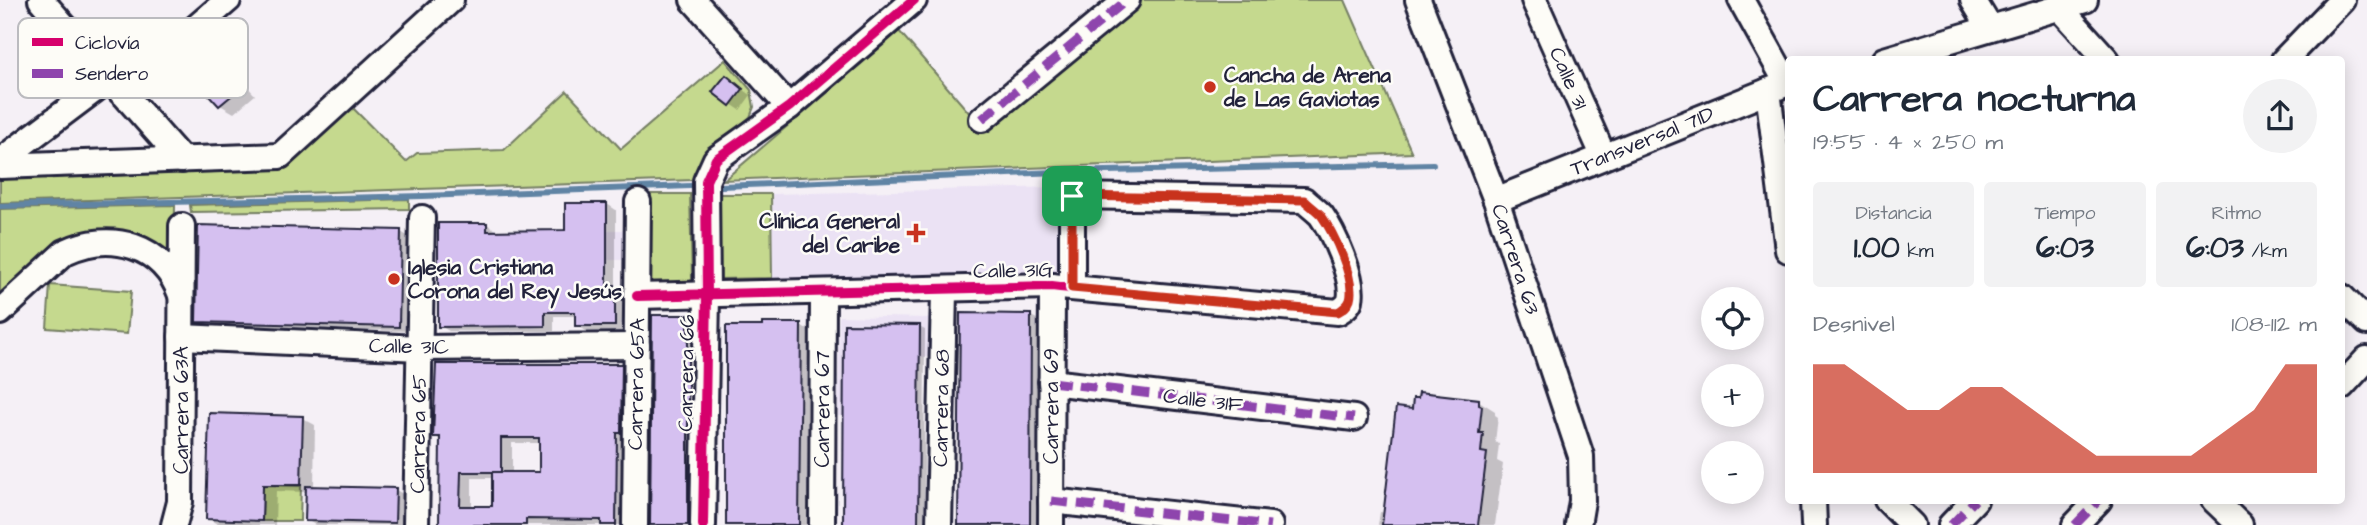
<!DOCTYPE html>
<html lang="es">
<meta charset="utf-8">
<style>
:root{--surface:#fff;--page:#f2f2f3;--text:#1f2937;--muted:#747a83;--accent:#c8321e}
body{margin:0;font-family:"Architects Daughter",sans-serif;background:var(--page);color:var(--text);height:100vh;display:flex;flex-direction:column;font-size:26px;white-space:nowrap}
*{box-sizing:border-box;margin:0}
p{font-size:23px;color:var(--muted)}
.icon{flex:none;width:38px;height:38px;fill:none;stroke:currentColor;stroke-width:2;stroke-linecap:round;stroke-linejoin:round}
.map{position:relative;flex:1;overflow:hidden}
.panel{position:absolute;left:1785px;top:56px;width:560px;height:448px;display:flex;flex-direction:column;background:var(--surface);border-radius:7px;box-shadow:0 4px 18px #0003}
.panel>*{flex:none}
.controls{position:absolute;left:1701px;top:287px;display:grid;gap:14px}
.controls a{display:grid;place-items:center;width:63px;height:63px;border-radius:50%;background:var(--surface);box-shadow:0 4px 18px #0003;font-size:35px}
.pin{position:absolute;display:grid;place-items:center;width:60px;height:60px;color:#fff;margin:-30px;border-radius:14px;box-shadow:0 4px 10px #0006}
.round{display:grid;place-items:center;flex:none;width:74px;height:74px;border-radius:37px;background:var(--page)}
.headline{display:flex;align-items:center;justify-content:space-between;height:119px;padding:0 28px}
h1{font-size:38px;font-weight:700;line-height:52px}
.figures{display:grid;grid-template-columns:repeat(3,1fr);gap:10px;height:119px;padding:7px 28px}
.figures div{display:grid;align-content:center;border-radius:7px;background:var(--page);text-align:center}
.figures b{font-size:30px;font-weight:700}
.figures small{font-size:19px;font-weight:400}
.figures p{font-size:19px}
.chart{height:196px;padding:14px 28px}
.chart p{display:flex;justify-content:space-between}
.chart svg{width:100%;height:126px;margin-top:7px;fill:var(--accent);opacity:.7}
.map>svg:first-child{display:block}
</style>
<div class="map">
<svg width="2367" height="525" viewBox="0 0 2367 525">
<rect width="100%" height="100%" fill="#f5f0f6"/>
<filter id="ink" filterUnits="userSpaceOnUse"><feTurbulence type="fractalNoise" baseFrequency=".0143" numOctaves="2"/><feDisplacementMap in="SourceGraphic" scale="14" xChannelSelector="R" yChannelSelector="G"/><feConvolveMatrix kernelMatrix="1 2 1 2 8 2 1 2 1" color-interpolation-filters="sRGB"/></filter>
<g filter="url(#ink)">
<g fill="#ebe2f4">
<path d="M 1061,187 L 1060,276 L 772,278 L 771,194 Z"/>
<rect x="509" y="230" width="123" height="30"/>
<path d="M 839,316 L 928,318 L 928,357 L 881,357 L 880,416 L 838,416 Z"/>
</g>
<g fill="#c5d98e" stroke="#747e64" stroke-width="2">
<path d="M 1138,0 L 1345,0 L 1412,153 L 724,180 L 899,31 L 983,129 Z"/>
<path d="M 725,60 L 751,90 L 754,107 L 750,117 L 706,155 L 694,180 L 0,203 L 0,179 L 279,166 L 346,101 L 406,162 L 417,153 L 504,150 L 567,91 L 621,149 Z"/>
<path d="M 651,194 L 690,194 L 692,279 L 688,285 L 650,286 Z"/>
<path d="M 715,194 L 771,194 L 772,278 L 716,279 Z"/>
<path d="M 409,199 L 409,209 L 191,212 L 190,205 Z"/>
<path d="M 175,205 L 174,267 C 155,256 134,240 113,232 C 76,218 26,274 0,295 L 0,209 Z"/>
<path d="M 50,285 L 131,291 L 127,334 L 47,328 Z"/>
<path d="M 263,485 L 301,486 L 300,521 L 262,521 Z"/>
</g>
<g fill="#0003" fill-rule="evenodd">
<path d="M 202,44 L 216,52 L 255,95 L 234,113 L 220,105 L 182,62 Z"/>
<path d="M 726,77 L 751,95 L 740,110 L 731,104 Z"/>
<path d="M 607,204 L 616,210 L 616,287 L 624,292 L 624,331 L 586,331 L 577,325 L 577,316 L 554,316 L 554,331 L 449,331 L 440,326 L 487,224 L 496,230 L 496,232 L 566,232 Z"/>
<path d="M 401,232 L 409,237 L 407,331 L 207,326 L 198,321 Z"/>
<path d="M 1031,316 L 1039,320 L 1037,525 L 960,525 Z"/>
<path d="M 688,317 L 695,321 L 695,525 L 650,525 Z"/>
<path d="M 801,325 L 808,330 L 807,525 L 727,525 Z"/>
<path d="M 919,327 L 925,330 L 924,525 L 845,525 Z"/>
<path d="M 621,365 L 633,372 L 627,525 L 440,525 L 442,441 L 434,436 ZM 512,443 L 541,443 L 541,474 L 512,474 ZM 472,478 L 494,478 L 494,508 L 472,507 Z"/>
<path d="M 1479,401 L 1495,411 L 1495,415 L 1498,417 L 1495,442 L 1499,444 L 1497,461 L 1503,464 L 1495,525 L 1378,525 L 1380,512 L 1386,513 L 1413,411 Z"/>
<path d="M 302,418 L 315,425 L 314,487 L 396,490 L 423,506 L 423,525 L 315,525 L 307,520 L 307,492 L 276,491 L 275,525 L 219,525 L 207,518 Z"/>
</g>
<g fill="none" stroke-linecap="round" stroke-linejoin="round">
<g stroke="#6184a4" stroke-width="6">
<path d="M 721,186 L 1059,172 L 1433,164"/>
<path d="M 0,206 L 423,196 L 690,186"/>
</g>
</g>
<g fill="#d5c0f0" stroke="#22223b" stroke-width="2" fill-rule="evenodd">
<path d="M 202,42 L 242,87 L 219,106 L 179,62 Z"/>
<path d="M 726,75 L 743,89 L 730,106 L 712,92 Z"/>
<path d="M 565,203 L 607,203 L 607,285 L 615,285 L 615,326 L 575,326 L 575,312 L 545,312 L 545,326 L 438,327 L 438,223 L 487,223 L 487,231 L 565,230 Z"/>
<path d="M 198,225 L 401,230 L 399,327 L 196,322 Z"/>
<path d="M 960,313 L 1031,314 L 1030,525 L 958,525 Z"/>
<path d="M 652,315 L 688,315 L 688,525 L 650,525 Z"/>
<path d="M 762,323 L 801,323 L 799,525 L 726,525 L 726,326 L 762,326 Z"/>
<path d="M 844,324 L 920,325 L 918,525 L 843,525 Z"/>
<path d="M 436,364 L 622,364 L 621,433 L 617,433 L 616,525 L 601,525 L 601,520 L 526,519 L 526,525 L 439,525 L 440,437 L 433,437 ZM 501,438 L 539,438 L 539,472 L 492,472 L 492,506 L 460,506 L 461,472 L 501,472 Z"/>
<path d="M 1419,392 L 1479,399 L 1479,405 L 1482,406 L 1479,433 L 1483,433 L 1481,452 L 1487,453 L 1478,525 L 1382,525 L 1396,407 L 1412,409 L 1413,398 L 1418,398 Z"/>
<path d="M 209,413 L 303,416 L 301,485 L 263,485 L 262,521 L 206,519 Z"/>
<path d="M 306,486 L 396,488 L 395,523 L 305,521 Z"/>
</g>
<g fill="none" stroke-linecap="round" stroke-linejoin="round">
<g stroke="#22223b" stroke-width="30">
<g id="minor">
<path d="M 41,0 L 182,160"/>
<path d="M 693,0 L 789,107"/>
<path d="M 1418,0 L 1496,200 L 1581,456 L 1582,501 L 1578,525"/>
<path d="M 1534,0 L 1603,155"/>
<path d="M 1741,0 L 1787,83"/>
<path d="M 1973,0 L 1990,28"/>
<path d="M 2060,8 L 2107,60"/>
<path d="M 1884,60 L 2085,0"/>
<path d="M 2284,60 L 2342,0"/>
<path d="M 1768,91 L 1788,250"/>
<path d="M 121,92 L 228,0"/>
<path d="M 982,119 L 1127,0"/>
<path d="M 0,161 L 109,79"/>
<path d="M 0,166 L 280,156 L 451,0"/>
<path d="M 1496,200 L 1788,83"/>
<path d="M 637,296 L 1052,286 L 1060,287 L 1338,312 C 1343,309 1348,306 1350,300 C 1355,279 1333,232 1321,215 C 1316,210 1309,205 1304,200 L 1072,196 L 1072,288"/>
<path d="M 2342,297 L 2367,322"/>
<path d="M 0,312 L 65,252 C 111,230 163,245 181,295"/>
<path d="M 181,337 L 420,348 L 637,346"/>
<path d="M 1051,382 L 1354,418"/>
<path d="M 2342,386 L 2367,359"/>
<path d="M 1813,500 L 1814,525"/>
<path d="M 1887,500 L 1912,525"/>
<path d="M 2214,500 L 2240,525"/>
<path d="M 1051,501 L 1270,525"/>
<path d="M 174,525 L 180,502 L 182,226"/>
<path d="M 416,525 L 422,218"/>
<path d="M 635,525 L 638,202"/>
<path d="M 703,525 L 707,295 L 706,181 L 716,159 L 789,107 L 914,0"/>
<path d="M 822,525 L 823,293"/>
<path d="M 939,525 L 944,291"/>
<path d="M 1051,525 L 1052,286"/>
<path d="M 1951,525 L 1975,500"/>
<path d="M 2075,525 L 2099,500"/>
</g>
</g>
<use href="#minor" stroke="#fdfcf7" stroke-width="24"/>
<g stroke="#8e44ad" stroke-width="9" stroke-dasharray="18 9" stroke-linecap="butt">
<path d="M 982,119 L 1127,0"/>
<path d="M 1051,382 L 1354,418"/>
<path d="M 1051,501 L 1270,525"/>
<path d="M 1951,525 L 1975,500"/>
<path d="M 2075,525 L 2099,500"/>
</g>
<g stroke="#fdfcf7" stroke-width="15">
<g id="cycleway">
<path d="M 637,296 L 1052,286 L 1060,287 L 1338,312 C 1343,309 1348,306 1350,300 C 1355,279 1333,232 1321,215 C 1316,210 1309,205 1304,200 L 1072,196 L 1072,288"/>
<path d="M 703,525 L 707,295 L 706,181 L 716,159 L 789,107 L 914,0"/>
</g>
</g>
<use href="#cycleway" stroke="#d6006c" stroke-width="10"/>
</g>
</g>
<g fill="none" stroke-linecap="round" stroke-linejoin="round" filter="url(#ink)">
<g stroke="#fff" stroke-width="14">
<path id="route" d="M 1072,196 L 1304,200 C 1309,205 1316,210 1321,215 C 1333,232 1356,279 1350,300 C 1348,306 1343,309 1338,312 L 1072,288 Z"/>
</g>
<use href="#route" stroke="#c8321e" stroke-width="9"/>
</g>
<g fill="#c8321e" stroke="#fdfcf7" stroke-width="2.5">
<circle cx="1210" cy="87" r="7"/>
<path d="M912.5 222.5h7v7h7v7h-7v7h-7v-7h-7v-7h7z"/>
<circle cx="394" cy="279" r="7"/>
</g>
<g text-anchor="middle" stroke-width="5" stroke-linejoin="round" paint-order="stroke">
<g font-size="21" font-weight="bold" fill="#22223b" stroke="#fdfcf7" text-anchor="start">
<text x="1224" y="82">Cancha de Arena<tspan x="1224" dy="24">de Las Gaviotas</tspan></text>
<text x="900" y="228" text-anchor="end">Clínica General<tspan x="900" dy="24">del Caribe</tspan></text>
<text x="408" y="274">Iglesia Cristiana<tspan x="408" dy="24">Corona del Rey Jesús</tspan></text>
</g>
<g font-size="21" fill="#22223b" stroke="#fdfcf7">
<text transform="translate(1569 78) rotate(66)" y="7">Calle 31</text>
<text transform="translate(1642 141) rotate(-22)" y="7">Transversal 71D</text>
<text transform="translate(1516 259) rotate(72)" y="7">Carrera 63</text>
<text transform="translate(1013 270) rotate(-1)" y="7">Calle 31G</text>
<text transform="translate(409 346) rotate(1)" y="7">Calle 31C</text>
<text transform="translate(686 373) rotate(-89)" y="7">Carrera 66</text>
<text transform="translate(636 384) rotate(-89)" y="7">Carrera 65A</text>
<text transform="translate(1203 400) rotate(7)" y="7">Calle 31F</text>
<text transform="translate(1051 406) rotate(-90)" y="7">Carrera 69</text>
<text transform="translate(941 408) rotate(-89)" y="7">Carrera 68</text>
<text transform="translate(822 409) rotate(-90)" y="7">Carrera 67</text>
<text transform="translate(181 410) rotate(-90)" y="7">Carrera 63A</text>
<text transform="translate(418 434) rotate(-89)" y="7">Carrera 65</text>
</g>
</g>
<rect x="18" y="18" width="230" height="80" rx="10" fill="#fdfcf7" stroke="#bbbbbf" stroke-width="2"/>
<rect x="32" y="38" width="31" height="8" fill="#d6006c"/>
<rect x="32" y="69" width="31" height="9" fill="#8e44ad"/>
<g font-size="19" fill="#22223b">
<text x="75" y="49">Ciclovía</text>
<text x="75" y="80">Sendero</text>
</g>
</svg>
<div class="controls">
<a><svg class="icon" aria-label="locate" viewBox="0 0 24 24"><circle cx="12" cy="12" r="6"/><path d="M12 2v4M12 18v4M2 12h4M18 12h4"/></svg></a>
<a>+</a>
<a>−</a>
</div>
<div class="pin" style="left:1072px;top:196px;background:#1e9e55"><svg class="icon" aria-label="arrive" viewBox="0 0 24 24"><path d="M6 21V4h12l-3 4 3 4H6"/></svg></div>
<section class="panel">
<div class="headline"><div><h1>Carrera nocturna</h1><p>19:55 · 4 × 250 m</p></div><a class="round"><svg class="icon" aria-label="share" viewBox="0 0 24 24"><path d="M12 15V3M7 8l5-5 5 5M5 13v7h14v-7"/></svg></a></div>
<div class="figures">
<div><p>Distancia</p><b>1.00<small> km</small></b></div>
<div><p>Tiempo</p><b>6:03</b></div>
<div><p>Ritmo</p><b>6:03<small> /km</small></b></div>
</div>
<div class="chart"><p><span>Desnivel</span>108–112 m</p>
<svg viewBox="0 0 160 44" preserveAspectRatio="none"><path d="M0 44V6L10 6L20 14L30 22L40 22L50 14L60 14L70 22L80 30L90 38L100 38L110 38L120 38L130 30L140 22L150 6L160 6V44z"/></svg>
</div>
</section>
</div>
